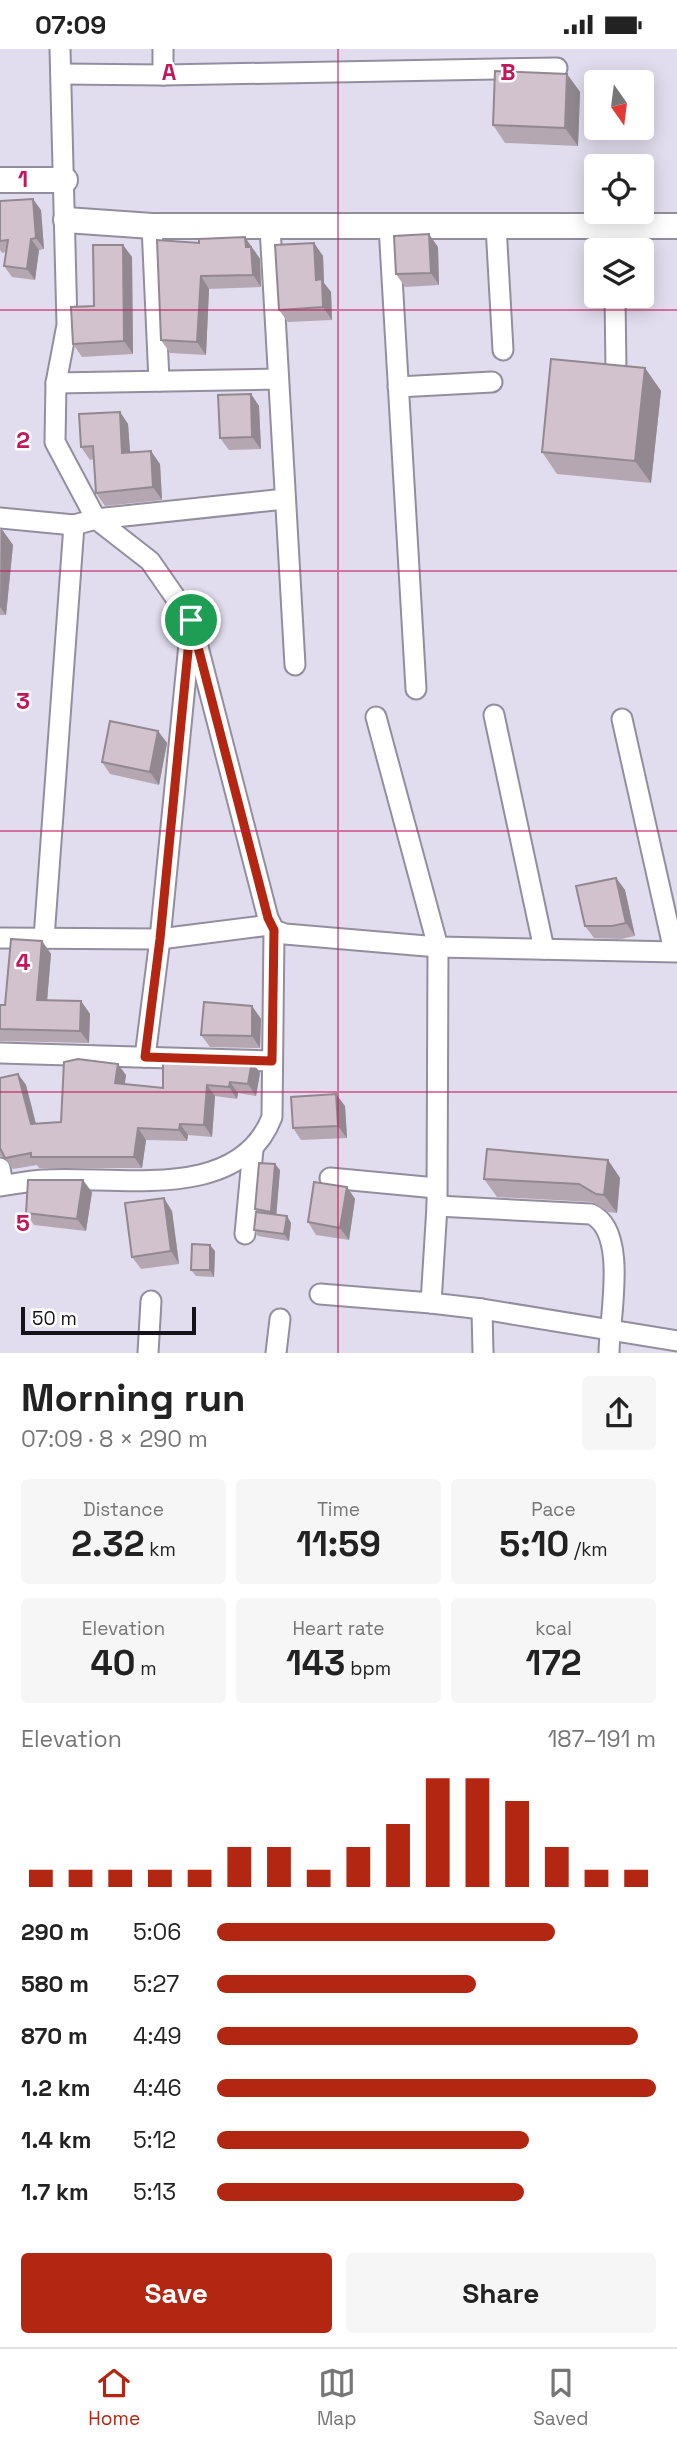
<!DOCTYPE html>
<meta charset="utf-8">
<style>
:root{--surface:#fff;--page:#f6f6f6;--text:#222;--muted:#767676;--line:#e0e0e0;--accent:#b32612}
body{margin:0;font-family:"Space Grotesk",sans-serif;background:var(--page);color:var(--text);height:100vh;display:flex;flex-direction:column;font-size:26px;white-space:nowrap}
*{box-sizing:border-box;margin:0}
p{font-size:23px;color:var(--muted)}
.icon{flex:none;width:38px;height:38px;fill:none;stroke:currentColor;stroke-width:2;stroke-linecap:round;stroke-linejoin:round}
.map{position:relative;height:1304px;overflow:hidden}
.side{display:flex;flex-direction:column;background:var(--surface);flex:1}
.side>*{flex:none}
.needle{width:46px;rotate:166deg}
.buttons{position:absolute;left:584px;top:21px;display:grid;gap:14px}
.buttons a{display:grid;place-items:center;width:70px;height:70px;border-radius:7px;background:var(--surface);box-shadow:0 4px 18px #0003;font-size:35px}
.scale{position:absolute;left:21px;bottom:18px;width:175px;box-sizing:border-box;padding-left:7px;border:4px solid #151319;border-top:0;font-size:19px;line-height:24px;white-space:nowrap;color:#151319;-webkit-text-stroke:5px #fff;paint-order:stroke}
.pin{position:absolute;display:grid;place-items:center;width:60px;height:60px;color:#fff;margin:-30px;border:4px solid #fff;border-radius:50%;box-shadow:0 2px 7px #0007}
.round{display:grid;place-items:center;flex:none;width:74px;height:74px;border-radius:7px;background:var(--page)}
.headline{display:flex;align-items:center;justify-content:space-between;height:119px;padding:0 21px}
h1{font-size:38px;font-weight:700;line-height:52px}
.figures{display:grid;grid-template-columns:repeat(3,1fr);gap:10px;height:119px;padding:7px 21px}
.figures div{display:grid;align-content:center;border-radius:7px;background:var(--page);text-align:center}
.figures b{font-size:35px;font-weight:700}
.figures small{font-size:19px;font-weight:400}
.figures p{font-size:19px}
.chart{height:196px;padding:14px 21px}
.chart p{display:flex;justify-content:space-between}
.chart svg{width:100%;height:126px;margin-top:7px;stroke:var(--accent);stroke-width:6}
.action{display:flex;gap:14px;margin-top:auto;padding:14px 21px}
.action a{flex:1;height:80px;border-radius:7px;background:var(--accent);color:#fff;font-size:28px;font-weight:700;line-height:80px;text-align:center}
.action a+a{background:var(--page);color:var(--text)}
ul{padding:0 21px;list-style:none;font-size:23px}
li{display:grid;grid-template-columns:112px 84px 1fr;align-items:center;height:52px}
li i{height:18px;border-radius:9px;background:var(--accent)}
.status{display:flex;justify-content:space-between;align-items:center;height:49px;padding:0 35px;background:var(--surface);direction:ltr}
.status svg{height:19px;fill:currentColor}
.tab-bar{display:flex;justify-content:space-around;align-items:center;height:98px;border-top:2px solid var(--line);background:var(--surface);font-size:19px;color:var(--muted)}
.tab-bar a{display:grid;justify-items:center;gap:4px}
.tab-bar .selected{color:var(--accent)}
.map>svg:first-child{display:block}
</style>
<div class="status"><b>07:09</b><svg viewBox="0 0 49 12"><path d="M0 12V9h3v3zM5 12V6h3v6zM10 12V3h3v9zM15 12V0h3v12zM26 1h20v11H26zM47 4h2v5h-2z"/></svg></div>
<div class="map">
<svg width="677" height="1304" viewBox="0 0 677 1304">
<rect width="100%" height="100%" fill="#e2ddee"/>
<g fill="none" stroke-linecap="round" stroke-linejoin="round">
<g stroke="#938e9e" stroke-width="23">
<g id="minor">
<path d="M 62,25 L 163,26 L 557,19"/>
<path d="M 163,26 L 163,0"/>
<path d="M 152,177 L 159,332"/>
<path d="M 389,177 L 416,640"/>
<path d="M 496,177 L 503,301"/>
<path d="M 613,177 L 614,201"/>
<path d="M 270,178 L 295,616"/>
<path d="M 615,247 L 616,322"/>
<path d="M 56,334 L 278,330"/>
<path d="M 398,338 L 492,333"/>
<path d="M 0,469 L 74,476 L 96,470 L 285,450"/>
<path d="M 494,666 L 544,900"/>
<path d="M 376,668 L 438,898 L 437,1157 L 431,1254 L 482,1260 L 677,1292"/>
<path d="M 622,670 L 674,902"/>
<path d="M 274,881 L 285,885 L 438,898 L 677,903"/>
<path d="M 0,889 L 160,890 L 270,876"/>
<path d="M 44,889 L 74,476"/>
<path d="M 0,1004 L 272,1012"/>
<path d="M 145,1008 L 160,890 L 190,585"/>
<path d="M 0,1119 L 3,1136"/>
<path d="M 330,1129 L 436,1139"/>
<path d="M 0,1137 C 14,1135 29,1132 43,1131 C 116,1126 239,1155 272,1068 L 274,881 L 268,869 L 191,571 L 150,512 L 96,470 L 55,393 L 56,334 L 67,276 L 60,0"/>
<path d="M 437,1157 L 591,1165 C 629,1182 609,1270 609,1304"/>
<path d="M 245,1185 L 253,1100"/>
<path d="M 320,1245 L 431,1254"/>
<path d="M 482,1260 L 483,1304"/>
<path d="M 148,1304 L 151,1252"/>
<path d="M 276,1304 L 280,1270"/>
</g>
</g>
<g stroke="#938e9e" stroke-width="28">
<g id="tertiary">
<path d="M 0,131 L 65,131"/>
<path d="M 66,171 L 152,177 L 677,177"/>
</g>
</g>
<use href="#minor" stroke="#fff" stroke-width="19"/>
<use href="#tertiary" stroke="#fff" stroke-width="24"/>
</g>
<g fill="#b4a7b1">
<path d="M 567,25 L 580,43 L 578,97 L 505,94 L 493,76 Z"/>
<path d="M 0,152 L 41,161 L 44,200 L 39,201 L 35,231 L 12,228 L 4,217 L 6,203 L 2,204 L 0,201 Z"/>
<path d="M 157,191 L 254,201 L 260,210 L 261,238 L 209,240 L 206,306 L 170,304 L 161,291 Z"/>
<path d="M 314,194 L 323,207 L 324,234 L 331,243 L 332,271 L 288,273 L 279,261 Z"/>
<path d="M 123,196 L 132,208 L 133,305 L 82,308 L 73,295 L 94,257 Z"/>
<path d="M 438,198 L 439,236 L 405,238 L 396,225 Z"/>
<path d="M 645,319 L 661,342 L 651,434 L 557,425 L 542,403 Z"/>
<path d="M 251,345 L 259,357 L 261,400 L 229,401 L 220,389 Z"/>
<path d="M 120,363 L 128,375 L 130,404 L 160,415 L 162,451 L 105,457 L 96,444 L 94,410 L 90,411 L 81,398 Z"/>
<path d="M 0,479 L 13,496 L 6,566 L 0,566 Z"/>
<path d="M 158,682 L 167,694 L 159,736 L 110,725 L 102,713 Z"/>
<path d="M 616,829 L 625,841 L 635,887 L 621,890 L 594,889 L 585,877 Z"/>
<path d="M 42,892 L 51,905 L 47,952 L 81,952 L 90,965 L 89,994 L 0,992 L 0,956 L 5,956 Z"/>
<path d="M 252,957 L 261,970 L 260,999 L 210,998 L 201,986 Z"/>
<path d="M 252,1012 L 260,1024 L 256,1047 L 238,1044 L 237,1050 L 215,1047 L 212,1088 L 188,1086 L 187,1092 L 146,1091 L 142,1119 L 39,1119 L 37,1116 L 13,1120 L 5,1109 L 0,1107 L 0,1029 L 18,1025 L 26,1036 L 36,1075 L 61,1073 L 126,1026 L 125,1035 L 163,1039 Z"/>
<path d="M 345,1057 L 347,1089 L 301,1091 L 293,1079 Z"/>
<path d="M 608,1111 L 620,1129 L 617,1164 L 608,1163 L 592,1153 L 497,1148 L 484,1130 Z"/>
<path d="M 280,1121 L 276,1166 L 287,1167 L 291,1174 L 289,1192 L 258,1187 L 254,1181 L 256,1163 L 255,1160 Z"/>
<path d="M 347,1138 L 355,1150 L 349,1191 L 316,1186 L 308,1173 Z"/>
<path d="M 92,1143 L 86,1182 L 34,1176 L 26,1164 Z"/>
<path d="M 172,1162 L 179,1215 L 141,1220 L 132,1208 Z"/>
<path d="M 215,1202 L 214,1228 L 196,1227 L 191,1221 Z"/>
</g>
<g fill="#928890">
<path d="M 567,25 L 580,43 L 578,97 L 565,79 Z"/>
<path d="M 33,150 L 41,161 L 44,200 L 36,189 Z"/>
<path d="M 429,185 L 438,198 L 439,236 L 431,224 Z"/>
<path d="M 245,188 L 260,210 L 261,238 L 253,226 L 246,198 Z"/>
<path d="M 31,190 L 39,201 L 35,231 L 27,220 Z"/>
<path d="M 314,194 L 323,207 L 324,234 L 331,243 L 332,271 L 323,258 L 316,231 Z"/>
<path d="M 123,196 L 132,208 L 133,305 L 124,292 Z"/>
<path d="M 201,227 L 209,240 L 206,306 L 197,293 Z"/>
<path d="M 645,319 L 661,342 L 651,434 L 635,412 Z"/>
<path d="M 251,345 L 259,357 L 261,400 L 252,388 Z"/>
<path d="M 120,363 L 128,375 L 131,416 L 122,404 Z"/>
<path d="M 151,402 L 160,415 L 162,451 L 153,438 Z"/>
<path d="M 1,479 L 13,496 L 6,566 L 0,558 Z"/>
<path d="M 158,682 L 167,694 L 159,736 L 150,723 Z"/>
<path d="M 616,829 L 625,841 L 635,887 L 626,874 Z"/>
<path d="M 42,892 L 51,905 L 46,964 L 37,951 Z"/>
<path d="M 81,952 L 90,965 L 89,994 L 80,982 Z"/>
<path d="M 252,957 L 261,970 L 260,999 L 252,987 Z"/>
<path d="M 252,1012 L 260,1024 L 256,1047 L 248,1035 Z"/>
<path d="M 118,1015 L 126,1026 L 123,1045 L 115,1034 Z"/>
<path d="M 18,1025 L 26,1036 L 39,1087 L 31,1075 Z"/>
<path d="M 230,1033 L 238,1044 L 237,1050 L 229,1038 Z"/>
<path d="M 207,1036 L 215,1047 L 212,1088 L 204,1076 Z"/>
<path d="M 336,1045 L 345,1057 L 347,1089 L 338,1077 Z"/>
<path d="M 180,1075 L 188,1086 L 187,1092 L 179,1081 Z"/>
<path d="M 138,1079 L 146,1091 L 142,1119 L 134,1108 Z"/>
<path d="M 608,1111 L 620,1129 L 617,1164 L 604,1146 Z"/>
<path d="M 275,1115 L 280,1121 L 276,1170 L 271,1163 Z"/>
<path d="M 83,1131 L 92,1143 L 86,1182 L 77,1170 Z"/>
<path d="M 347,1138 L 355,1150 L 349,1191 L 340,1179 Z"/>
<path d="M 164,1149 L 172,1162 L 179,1215 L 171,1202 Z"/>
<path d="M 287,1167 L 291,1174 L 289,1192 L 284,1185 Z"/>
<path d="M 210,1196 L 215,1202 L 214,1228 L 210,1221 Z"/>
</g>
<g fill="#d1c2ce" stroke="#928890" stroke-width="2">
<path d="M 495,22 L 567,25 L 565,79 L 493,76 Z"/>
<path d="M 33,150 L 36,189 L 31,190 L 27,220 L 4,217 L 8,191 L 0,192 L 0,152 Z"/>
<path d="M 429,185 L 431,224 L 396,225 L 394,187 Z"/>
<path d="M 245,188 L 246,198 L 251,198 L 253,226 L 201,227 L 197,293 L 161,291 L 157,191 L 199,194 L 199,190 Z"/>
<path d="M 314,194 L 316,231 L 322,230 L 323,258 L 279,261 L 275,196 Z"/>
<path d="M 93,196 L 123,196 L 124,292 L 73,295 L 71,258 L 94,257 Z"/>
<path d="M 551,310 L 645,319 L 635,412 L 542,403 Z"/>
<path d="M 251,345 L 252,388 L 220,389 L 218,346 Z"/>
<path d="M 120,363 L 122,404 L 151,402 L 153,438 L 96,444 L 93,397 L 81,398 L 79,365 Z"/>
<path d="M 110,672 L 158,682 L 150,723 L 102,713 Z"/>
<path d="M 616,829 L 626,874 L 612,877 L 585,877 L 576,837 Z"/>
<path d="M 11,890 L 42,892 L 37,951 L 81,952 L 80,982 L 0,980 L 0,956 L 5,956 Z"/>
<path d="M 204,953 L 252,957 L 252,987 L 201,986 Z"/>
<path d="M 78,1010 L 118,1015 L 115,1034 L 163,1039 L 163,1010 L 252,1012 L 248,1035 L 230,1033 L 229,1038 L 207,1036 L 204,1076 L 180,1075 L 179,1081 L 138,1079 L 134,1108 L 31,1108 L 31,1104 L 5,1109 L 0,1099 L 0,1029 L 18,1025 L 31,1075 L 61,1073 L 64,1013 Z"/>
<path d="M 336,1045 L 338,1077 L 293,1079 L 291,1048 Z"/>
<path d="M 487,1100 L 608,1111 L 604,1146 L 596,1145 L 579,1135 L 484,1130 Z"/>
<path d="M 259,1114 L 275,1115 L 271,1163 L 255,1160 Z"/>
<path d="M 28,1131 L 83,1131 L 77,1170 L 26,1164 Z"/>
<path d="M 314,1133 L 347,1138 L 340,1179 L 308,1173 Z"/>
<path d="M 164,1149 L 171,1202 L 132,1208 L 125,1154 Z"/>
<path d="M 256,1163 L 287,1167 L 284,1185 L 254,1181 Z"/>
<path d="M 192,1195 L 210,1196 L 210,1221 L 191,1221 Z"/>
</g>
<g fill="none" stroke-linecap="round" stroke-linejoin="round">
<g stroke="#fff" stroke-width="14">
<path id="route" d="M 191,571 L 268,869 L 274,881 L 272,1012 L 145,1008 L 160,890 Z"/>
</g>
<use href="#route" stroke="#b32612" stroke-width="9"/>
</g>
<path fill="none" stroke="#c2185b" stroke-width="2" stroke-opacity="0.55" d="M 338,0 L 338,1304M 0,261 L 677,261M 0,522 L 677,522M 0,782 L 677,782M 0,1043 L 677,1043"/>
<g font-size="23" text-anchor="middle" font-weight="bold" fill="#c2185b" stroke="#fff" stroke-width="5" stroke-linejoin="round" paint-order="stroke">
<text x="169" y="31">A</text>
<text x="508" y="31">B</text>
<text x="23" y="138">1</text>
<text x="23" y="399">2</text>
<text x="23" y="660">3</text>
<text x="23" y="921">4</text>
<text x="23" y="1182">5</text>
</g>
</svg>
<div class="buttons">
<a><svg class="needle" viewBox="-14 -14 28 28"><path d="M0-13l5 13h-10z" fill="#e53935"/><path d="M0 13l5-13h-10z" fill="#767676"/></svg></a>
<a><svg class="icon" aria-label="locate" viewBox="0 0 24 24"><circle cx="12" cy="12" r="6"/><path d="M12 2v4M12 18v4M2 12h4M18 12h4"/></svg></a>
<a><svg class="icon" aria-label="layers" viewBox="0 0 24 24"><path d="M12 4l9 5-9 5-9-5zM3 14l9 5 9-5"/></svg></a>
</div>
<div class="scale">50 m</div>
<div class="pin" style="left:191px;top:571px;background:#1e9e55"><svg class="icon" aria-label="arrive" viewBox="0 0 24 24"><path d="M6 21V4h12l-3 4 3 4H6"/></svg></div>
</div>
<section class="side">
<div class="headline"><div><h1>Morning run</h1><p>07:09 · 8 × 290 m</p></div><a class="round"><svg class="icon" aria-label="share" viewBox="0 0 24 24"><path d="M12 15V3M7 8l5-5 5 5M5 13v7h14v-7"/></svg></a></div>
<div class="figures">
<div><p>Distance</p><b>2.32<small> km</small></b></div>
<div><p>Time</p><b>11:59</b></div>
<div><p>Pace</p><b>5:10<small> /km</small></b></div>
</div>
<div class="figures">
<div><p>Elevation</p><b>40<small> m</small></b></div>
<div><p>Heart rate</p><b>143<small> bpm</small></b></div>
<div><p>kcal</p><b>172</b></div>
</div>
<div class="chart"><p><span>Elevation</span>187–191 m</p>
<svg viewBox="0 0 160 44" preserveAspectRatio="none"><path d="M5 44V38M15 44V38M25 44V38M35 44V38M45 44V38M55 44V30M65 44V30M75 44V38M85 44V30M95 44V22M105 44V6M115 44V6M125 44V14M135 44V30M145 44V38M155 44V38"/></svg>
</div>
<ul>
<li><b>290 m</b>5:06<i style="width:77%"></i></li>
<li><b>580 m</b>5:27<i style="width:59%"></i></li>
<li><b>870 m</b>4:49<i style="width:96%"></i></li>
<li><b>1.2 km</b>4:46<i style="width:100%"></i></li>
<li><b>1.4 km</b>5:12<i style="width:71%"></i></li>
<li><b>1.7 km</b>5:13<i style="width:70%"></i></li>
</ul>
<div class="action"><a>Save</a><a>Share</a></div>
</section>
<nav class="tab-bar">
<a class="selected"><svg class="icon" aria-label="home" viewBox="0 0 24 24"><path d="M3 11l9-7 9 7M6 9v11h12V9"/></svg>Home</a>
<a><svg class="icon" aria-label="map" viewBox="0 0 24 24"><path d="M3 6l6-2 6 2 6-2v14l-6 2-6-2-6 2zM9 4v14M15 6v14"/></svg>Map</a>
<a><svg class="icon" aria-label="saved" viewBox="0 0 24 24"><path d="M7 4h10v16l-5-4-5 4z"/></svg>Saved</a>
</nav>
